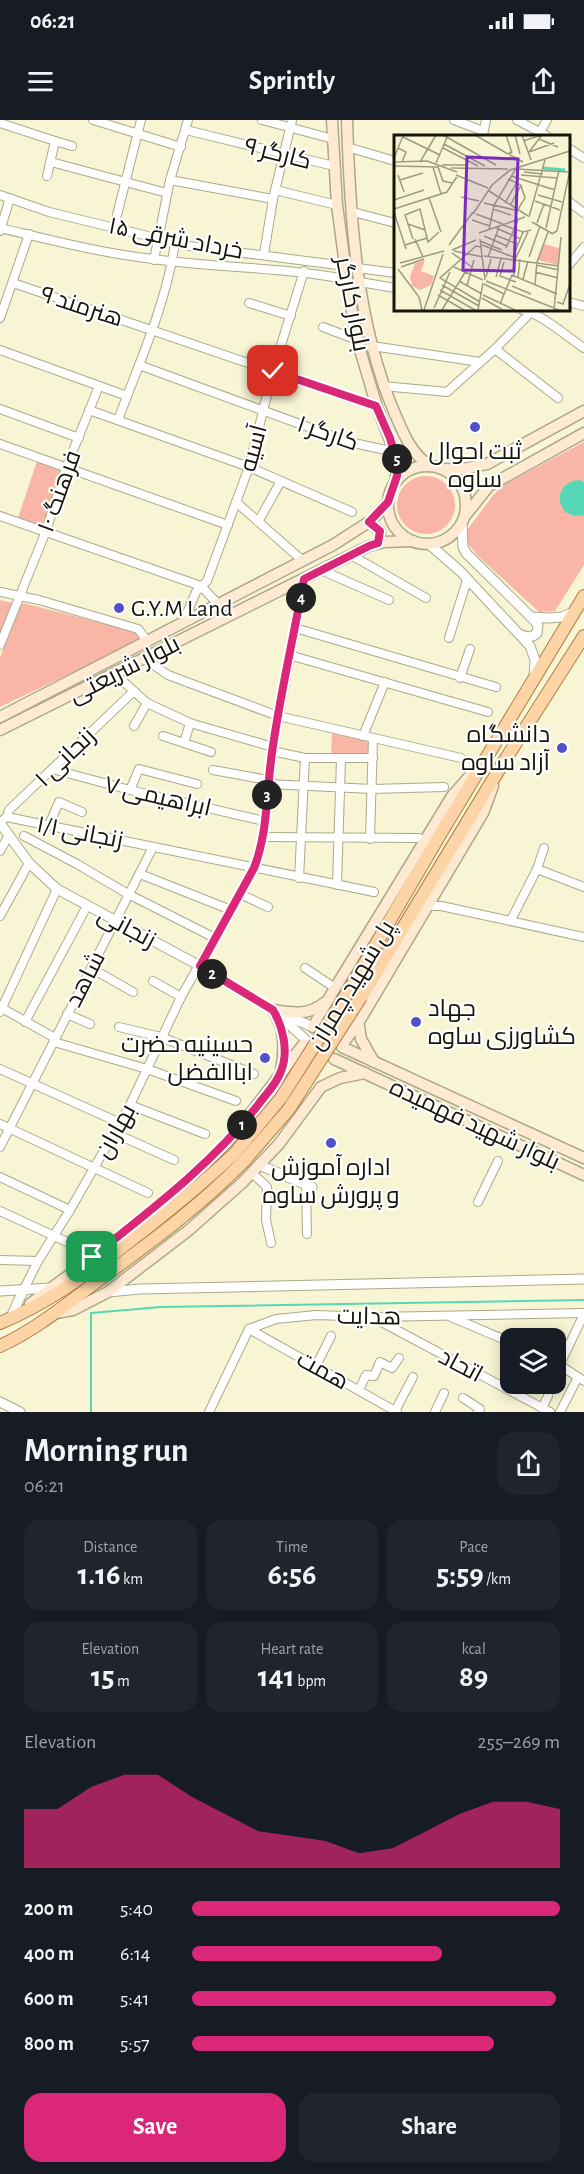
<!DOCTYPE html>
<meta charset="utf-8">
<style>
:root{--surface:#171b24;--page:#20242c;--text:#f1f3f6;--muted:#9ea1a6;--accent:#db2777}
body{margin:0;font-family:"Alegreya Sans",Cairo,sans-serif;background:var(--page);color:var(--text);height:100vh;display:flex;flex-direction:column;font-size:22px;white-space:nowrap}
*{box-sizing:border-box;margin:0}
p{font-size:20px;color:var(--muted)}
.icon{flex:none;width:33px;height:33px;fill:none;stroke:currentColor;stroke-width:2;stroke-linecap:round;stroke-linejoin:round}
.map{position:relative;height:1292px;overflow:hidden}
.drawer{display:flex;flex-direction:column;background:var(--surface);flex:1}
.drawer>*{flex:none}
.buttons{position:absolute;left:500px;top:1208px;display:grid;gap:12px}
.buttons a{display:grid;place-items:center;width:66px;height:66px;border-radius:12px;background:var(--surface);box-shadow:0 3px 15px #0003;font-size:30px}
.pin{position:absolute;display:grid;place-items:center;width:51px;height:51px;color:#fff;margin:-26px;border-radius:12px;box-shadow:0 3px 9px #0006}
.km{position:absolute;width:30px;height:30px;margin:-15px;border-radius:50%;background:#222;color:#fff;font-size:16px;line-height:30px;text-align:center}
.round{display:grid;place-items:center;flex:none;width:63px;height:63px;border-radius:18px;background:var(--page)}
.overview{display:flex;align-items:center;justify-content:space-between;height:102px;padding:0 24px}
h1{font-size:33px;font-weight:700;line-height:45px}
.stats{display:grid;grid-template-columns:repeat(3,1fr);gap:9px;height:102px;padding:6px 24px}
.stats div{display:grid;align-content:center;border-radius:15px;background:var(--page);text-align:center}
.stats b{font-size:30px;font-weight:700}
.stats small{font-size:16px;font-weight:400}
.stats p{font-size:16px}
.chart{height:168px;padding:12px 24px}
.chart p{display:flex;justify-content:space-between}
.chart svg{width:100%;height:108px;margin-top:6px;fill:var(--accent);opacity:.7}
.primary-button{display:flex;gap:12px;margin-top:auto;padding:12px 24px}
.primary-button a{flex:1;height:69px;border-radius:18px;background:var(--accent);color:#fff;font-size:24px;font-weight:700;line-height:69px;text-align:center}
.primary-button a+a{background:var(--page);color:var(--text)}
ul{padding:0 24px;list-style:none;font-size:20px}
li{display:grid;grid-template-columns:96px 72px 1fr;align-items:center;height:45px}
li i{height:15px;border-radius:8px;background:var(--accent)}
.status{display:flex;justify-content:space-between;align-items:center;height:42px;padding:0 30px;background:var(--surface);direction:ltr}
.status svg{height:16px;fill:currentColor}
header{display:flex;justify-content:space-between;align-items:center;height:78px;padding:0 24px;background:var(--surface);font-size:27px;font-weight:700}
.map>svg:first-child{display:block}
</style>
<div class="status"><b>06:21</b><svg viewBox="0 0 49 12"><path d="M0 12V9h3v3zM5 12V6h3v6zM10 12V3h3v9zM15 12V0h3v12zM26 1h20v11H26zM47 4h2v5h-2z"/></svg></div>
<header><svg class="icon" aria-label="menu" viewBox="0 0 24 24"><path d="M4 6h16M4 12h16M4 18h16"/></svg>Sprintly<svg class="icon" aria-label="share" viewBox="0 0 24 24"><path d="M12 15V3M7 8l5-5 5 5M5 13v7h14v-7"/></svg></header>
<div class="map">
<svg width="584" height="1292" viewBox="0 0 584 1292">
<rect width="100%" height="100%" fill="#f8f5d4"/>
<g fill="#f9b6a6">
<path d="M 584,322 L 584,445 L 555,491 L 539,492 L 477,435 L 468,424 L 467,410 L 494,374 L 505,364 Z"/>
<path d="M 37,341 L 63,350 L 44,407 L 18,398 Z"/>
<circle cx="426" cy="385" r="29"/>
<path d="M 0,480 L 13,483 L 0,515 Z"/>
<path d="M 23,483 L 137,512 L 139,521 L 0,587 L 0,538 L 18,488 Z"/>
<path d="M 332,612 L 371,621 L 370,635 L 331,635 Z"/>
</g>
<path fill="#54d8b6" d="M 580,360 L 584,362 L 584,395 C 555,402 550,361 580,360 Z"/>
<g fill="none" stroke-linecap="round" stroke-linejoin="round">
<path stroke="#54d8b6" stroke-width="2" d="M 91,1292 L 91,1193 L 161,1187 L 584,1180"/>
<g stroke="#aca98a" stroke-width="10">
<g id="minor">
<path d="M 93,0 L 181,27"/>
<path d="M 262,0 L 333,19"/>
<path d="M 454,0 L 483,11"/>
<path d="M 517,0 L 547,16"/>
<path d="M 0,3 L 55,21 L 47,56"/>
<path d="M 186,10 L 334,46"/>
<path d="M 540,12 L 547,0"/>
<path d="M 483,15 L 486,0"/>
<path d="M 55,21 L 72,26"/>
<path d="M 347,27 L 395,41"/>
<path d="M 568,28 L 584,38"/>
<path d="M 51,42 L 167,73"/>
<path d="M 170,60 L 273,79"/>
<path d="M 275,70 L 337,85"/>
<path d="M 0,75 L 49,92 L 189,126 L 345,146"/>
<path d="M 568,81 L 584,93"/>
<path d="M 353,92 L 395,103"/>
<path d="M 114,107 L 141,0"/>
<path d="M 0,108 C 51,120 101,133 153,139 C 218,148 282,147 346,159"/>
<path d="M 0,111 L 10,78"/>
<path d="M 264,134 L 273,79 L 292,0"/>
<path d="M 154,140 L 170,60 L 188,0"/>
<path d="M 568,146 L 584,127"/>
<path d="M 358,148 L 395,153"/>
<path d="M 360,162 L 395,168"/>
<path d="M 13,163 L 377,287"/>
<path d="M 568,182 L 584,186"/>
<path d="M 249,183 L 291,196"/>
<path d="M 520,189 C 539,192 566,216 584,228"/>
<path d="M 0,198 L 29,114"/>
<path d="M 323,207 L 357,220"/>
<path d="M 372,226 L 480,242"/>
<path d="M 495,229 L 558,278"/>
<path d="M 0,230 L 127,276"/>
<path d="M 139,245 L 349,322 L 395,332"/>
<path d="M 383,266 L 447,272 L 495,229 L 534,189"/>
<path d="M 0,289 L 79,318"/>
<path d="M 89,290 L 249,347 L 352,392"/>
<path d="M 118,300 C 139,243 166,185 175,123"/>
<path d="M 0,324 L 228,405"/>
<path d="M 236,382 L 303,441"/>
<path d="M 0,396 L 201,466 L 218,484"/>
<path d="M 258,402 L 281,361"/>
<path d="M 351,435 L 426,478"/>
<path d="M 321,450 L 389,480"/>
<path d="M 0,472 L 39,480 L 138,509 L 148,522"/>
<path d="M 183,502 L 196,472 L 207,461 L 249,347 L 273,251 L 304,151"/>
<path d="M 295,508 L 496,567"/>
<path d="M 449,518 L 467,460"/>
<path d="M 0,525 L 46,411 L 66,348 L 99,266"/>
<path d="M 289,535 L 488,592"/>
<path d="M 145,539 L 168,555 L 278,596 L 461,638"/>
<path d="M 115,554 L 147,583 L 190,603 L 273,627"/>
<path d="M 460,558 L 470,529"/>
<path d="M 134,606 L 147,583"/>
<path d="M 163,616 L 184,623 L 190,603"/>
<path d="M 363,616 L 385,562"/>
<path d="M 184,623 L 211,632"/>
<path d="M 272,631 L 305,638 L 373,638"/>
<path d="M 52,649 L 130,670 L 264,701"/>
<path d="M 213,650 L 268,660"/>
<path d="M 268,664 L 372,669 L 444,667"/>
<path d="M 130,670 L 139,649 L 197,664"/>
<path d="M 7,697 L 374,772"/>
<path d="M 4,699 L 7,697 L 9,690 L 133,572"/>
<path d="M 49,705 L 59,682 L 82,692"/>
<path d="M 24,716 L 77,744 L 128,774 L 215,818"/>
<path d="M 263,717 L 419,718"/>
<path d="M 370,719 L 373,618"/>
<path d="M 0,731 L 9,715"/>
<path d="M 537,749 L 584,767"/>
<path d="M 140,754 L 231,790"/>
<path d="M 299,758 L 305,638"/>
<path d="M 337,765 L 341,639"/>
<path d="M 240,774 L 268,787"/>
<path d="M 428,786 L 441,786 L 584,817"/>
<path d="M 0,796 L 29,743"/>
<path d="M 511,800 L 537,749 L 544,728"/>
<path d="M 91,848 L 133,872"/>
<path d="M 305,848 L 335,868"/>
<path d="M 153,861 L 181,877"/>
<path d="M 0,887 L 55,918"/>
<path d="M 0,892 L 57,769"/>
<path d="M 67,894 L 90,904"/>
<path d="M 25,902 L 87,786"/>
<path d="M 119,907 L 161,917 L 254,954"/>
<path d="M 54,922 L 147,949 L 236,981"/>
<path d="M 0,949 L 120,1003"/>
<path d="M 130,985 L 205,1014"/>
<path d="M 0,1004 L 148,1073"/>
<path d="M 114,1013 L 174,1040"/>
<path d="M 0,1027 L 153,727"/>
<path d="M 252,1053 L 267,1067 L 266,1100 L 271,1123"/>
<path d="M 0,1057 L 70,1090"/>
<path d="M 306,1065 L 307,1114"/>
<path d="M 478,1082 L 498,1041"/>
<path d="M 0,1091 L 76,1126"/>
<path d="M 0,1140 L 38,1141"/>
<path d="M 23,1171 L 38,1141 L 70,1090 L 130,985 L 181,877 L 254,748 L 263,717 L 273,627 L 304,459"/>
<path d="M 451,1197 L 510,1222"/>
<path d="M 374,1198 L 550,1292"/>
<path d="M 249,1209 L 397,1292"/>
<path d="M 555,1242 L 584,1261"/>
<path d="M 560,1244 L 584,1194"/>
<path d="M 316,1246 L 331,1216"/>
<path d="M 359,1270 L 366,1255 L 374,1256 L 380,1242 L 392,1248 L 399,1238"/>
<path d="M 463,1278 L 480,1289 L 478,1292"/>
<path d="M 542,1288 L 548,1276"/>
<path d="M 395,1291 L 413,1257"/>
<path d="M 209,1292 L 249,1209 L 276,1199 L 316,1195 L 373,1197 L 584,1193"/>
<path d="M 435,1292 L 444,1273"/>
<path d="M 560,1292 L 578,1257"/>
</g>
</g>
<g stroke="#aca98a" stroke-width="11">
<g id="tertiary">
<path d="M 462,402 L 463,427 L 466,433 L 531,497 L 548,498 L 562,497 L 576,491"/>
<path d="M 429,424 L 460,451 L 530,526 L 535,540 L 534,558"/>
<path d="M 521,515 C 528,517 532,518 537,513 L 538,505 L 531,497"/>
<path d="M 0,703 L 29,743 L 57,769 L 200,846 L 273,890 L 313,907"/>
<path d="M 279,895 L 305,919"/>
<path d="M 259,1045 L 312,1067"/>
<path d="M 0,1171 L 51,1168"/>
<path d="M 108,1172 L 140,1169 L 584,1159"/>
<path d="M 10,1199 L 23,1171"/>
<path d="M 0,1282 L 20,1292"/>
</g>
</g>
<g stroke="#aca98a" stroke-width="13">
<g id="secondary">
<path d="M 332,0 L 337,85 L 349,175 L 357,220 L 377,287 L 397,338 L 398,345 L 395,362"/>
<path d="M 347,0 C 350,98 356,203 395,294 C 404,315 411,333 430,346"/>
<circle cx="427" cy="385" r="39"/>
<path d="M 446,349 L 458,350 L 487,344 L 584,291"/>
<path d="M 465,396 L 489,366 L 584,313"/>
<path d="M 369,402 L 380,411 L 379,423"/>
<path d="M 0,597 L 333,425 L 372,400 L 388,382"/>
<path d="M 0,610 L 369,426 L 384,422 L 413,421"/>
<path d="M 273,890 C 285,909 285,929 281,951"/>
<path d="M 273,890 C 292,893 308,896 324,883"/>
<path d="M 358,900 L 361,919 L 374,942"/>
<path d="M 313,907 L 332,873 L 452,676 L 475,650"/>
<path d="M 342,925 L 360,900 L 483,693 L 493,666"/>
<path d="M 342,927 L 584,1038"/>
<path d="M 334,939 L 584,1055"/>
<path d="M 30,1184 C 95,1135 165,1087 221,1028 C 252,995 276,958 304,924"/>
<path d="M 56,1193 L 73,1190 L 108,1172 L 189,1110 L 242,1063 L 279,1024 L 321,967 L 340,958 L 365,953"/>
</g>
</g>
<g stroke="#ac7e48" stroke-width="14">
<g id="primary">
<path d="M 351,867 L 438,718 L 584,476"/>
<path d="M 361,877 L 500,648 L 584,516"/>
<path d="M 0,1203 C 46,1184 86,1155 125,1125 C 163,1096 200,1066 235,1033"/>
<path d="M 0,1226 C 35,1210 64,1186 95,1163 C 147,1125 199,1087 244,1041"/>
</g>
</g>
<use href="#minor" stroke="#fff" stroke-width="8"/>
<use href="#tertiary" stroke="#fff" stroke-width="9"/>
<use href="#secondary" stroke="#fee9d2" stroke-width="10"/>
<use href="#primary" stroke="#fdd4a5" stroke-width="12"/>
<g stroke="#ac7e48" stroke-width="14" stroke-linecap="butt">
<g id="primary-bridge">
<path d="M 235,1033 L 281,978 L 351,867"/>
<path d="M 244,1041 L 289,989 L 361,877"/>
</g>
</g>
<use href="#primary-bridge" stroke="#fdd4a5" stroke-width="12"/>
</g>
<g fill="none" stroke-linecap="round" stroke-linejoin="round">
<g stroke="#fff" stroke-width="12">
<path id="route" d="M 92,1137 C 151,1090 211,1045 258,985 C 265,975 277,964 281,951 C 289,932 283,907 273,890 L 200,846 L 254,748 C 269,710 266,667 273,626 C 281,570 294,515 304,459 L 369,426 L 378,423 L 380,411 L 369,402 L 388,382 L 397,356 L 398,345 L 390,318 L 376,286 L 273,251"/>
</g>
<use href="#route" stroke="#db2777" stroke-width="8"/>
</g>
<g fill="#5251c8" stroke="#fff" stroke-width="2">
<circle cx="475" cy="307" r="6"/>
<circle cx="119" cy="488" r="6"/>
<circle cx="562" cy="628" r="6"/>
<circle cx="416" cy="902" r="6"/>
<circle cx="265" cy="938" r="6"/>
<circle cx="331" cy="1023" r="6"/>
</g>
<g text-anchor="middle" stroke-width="4.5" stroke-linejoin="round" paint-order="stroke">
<g font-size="24" fill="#16150a" stroke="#fff">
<text transform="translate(278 33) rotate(14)" y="8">کارگر ۹</text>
<text transform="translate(176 118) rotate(11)" y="8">۱۵ خرداد شرقی</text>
<text transform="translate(353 184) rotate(79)" y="8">بلوار کارگر</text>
<text transform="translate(82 186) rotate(18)" y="8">هنرمند ۹</text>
<text transform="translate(328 313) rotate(19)" y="8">کارگر ۱</text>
<text transform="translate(253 328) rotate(-75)" y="8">آسیه</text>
<text transform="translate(59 371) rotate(-70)" y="8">فرهنگ ۱۰</text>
<text transform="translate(124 549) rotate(-27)" y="8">بلوار شریعتی</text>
<text transform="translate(65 637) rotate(-44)" y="8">زنجانی ۱</text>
<text transform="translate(158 676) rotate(13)" y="8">ابراهیمی ۷</text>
<text transform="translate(80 712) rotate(11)" y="8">زنجانی ۱/۱</text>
<text transform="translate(127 807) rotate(28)" y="8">زنجانی</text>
<text transform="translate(85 859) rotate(-63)" y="8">شاهد</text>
<text transform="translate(351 865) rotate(-59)" y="8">پل شهید چمران</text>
<text transform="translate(475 1004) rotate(25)" y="8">بلوار شهید فهمیده</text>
<text transform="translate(115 1011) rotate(-61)" y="8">بهاران</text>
<text transform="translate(369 1196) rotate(1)" y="8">هدایت</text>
<text transform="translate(461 1245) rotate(28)" y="8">اتحاد</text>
<text transform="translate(323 1250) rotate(29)" y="8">همت</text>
</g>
<g font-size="24" fill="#16150a" stroke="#fff">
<text x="475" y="339">ثبت احوال<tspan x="475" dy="28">ساوه</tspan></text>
<text x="131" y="496" text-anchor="start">G.Y.M Land</text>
<text x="550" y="622" text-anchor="end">دانشگاه<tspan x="550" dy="28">آزاد ساوه</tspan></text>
<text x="428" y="896" text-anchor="start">جهاد<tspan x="428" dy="28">کشاورزی ساوه</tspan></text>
<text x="253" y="932" text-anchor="end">حسینیه حضرت<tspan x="253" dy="28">اباالفضل</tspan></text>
<text x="331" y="1055">اداره آموزش<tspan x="331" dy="28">و پرورش ساوه</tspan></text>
</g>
</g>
<g transform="translate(394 15)">
<rect width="176" height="176" fill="#f8f5d4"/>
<path d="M 150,109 L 165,113 L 164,130 L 144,125 ZM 31,125 L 27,136 L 40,141 L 37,150 L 26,155 L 18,151 L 16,142 L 21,128 Z" fill="#f9b6a6"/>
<path fill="none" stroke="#54d8b6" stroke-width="3" d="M 149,33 L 171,35"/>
<path fill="none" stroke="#9e9b83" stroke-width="1.5" d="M 49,0 L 102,30M 81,0 L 114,19M 112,0 L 118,18M 121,0 L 126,19M 128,0 L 137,25M 9,2 L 46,20M 145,4 L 164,12M 129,6 L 148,0M 50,9 L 91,31M 4,13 L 12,17 L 8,27M 49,13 L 84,31M 135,17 L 160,8M 135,17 L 148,0M 114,19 L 117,17 L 116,20 L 129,27M 0,23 L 9,1M 0,27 L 33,26 L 63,37M 26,27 L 42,0M 42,28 L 54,0M 48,30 L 72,30M 0,31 L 45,32M 39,32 L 47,59M 44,32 L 49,46 L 58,48M 57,33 L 114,34M 123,34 L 174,37M 130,37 L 149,39M 4,40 L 10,57M 62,40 L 94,53M 127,40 L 163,43M 117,41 L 161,55M 114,44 L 127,50 L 117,69M 6,45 L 29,38M 95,56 L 134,81M 144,60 L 168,67M 67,62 L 85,66M 35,63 L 47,97M 0,65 L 30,55M 141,66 L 166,75M 90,68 L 121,75M 111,68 L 123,47M 0,74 L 53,57 L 64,40M 99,74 L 117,80M 123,76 L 131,63 L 127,51M 0,77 L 12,114M 79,79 L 98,50 L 116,35 L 176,16M 82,79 L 109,89M 135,82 L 151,25M 78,85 L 96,91M 138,87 L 159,99M 143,88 L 150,69M 14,89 L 31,95M 109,90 L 129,97 L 137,95M 102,93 L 127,104M 152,93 L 165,35M 95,95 L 100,70 L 123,32M 162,97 L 159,98 L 163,96 L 176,35M 85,98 L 131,82M 101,100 L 124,109M 90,101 L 113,111M 19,104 L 11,80 L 26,74 L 34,107 L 45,97M 21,104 L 29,122M 86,104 L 91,145M 86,106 L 108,115M 11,110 L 33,103M 55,110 L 79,77M 88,110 L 119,122M 112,113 L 124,85M 58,115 L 82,105M 60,116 L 89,122M 58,118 L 78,132M 90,121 L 165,131M 94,122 L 105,92M 119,122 L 129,97M 135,122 L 146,91M 110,127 L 106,141 L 122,147M 6,128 L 50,116M 142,130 L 165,135M 7,132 L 30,124M 60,132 L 89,145M 4,134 L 25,162 L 28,175M 141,137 L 164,143M 120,141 L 120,127 L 134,97M 92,142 L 97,124M 102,142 L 107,124M 124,142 L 126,124M 129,144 L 134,126M 65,146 L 88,159M 92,146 L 165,175M 90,149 L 110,159M 48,150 L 85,171M 141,150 L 143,127 L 154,97M 73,151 L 80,125M 118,151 L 137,159M 46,155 L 81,175M 44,160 L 70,175M 89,160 L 121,175M 88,163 L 109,175M 86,167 L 46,143 L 82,111 L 87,112M 163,167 L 169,169 L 176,149M 106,169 L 118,140 L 163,159M 40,173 L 56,137M 30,175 L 49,119M 48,175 L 73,134M 84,175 L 89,148M 160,175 L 167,102"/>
<path fill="#7b2cbf" fill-opacity="0.15" stroke="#7b2cbf" stroke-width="3" d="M 73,22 L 124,24 L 120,136 L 69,135 Z"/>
<rect width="176" height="176" fill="none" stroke="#16150a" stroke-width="3"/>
</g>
</svg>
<div class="buttons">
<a><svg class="icon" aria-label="layers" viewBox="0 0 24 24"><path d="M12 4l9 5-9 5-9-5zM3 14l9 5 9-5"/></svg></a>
</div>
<div class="pin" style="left:92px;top:1137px;background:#1e9e55"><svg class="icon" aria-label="arrive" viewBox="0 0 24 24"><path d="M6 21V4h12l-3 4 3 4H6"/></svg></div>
<div class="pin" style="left:273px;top:251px;background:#d93025"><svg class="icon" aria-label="check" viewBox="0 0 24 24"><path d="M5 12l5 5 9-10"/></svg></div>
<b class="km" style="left:242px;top:1005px">1</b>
<b class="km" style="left:212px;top:854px">2</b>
<b class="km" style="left:267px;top:675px">3</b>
<b class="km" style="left:301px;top:478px">4</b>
<b class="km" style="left:397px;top:339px">5</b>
</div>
<section class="drawer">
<div class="overview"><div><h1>Morning run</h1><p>06:21</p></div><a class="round"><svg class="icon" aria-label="share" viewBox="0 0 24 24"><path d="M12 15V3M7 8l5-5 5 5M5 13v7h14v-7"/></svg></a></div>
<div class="stats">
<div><p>Distance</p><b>1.16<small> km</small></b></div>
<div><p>Time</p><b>6:56</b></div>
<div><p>Pace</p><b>5:59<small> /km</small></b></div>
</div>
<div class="stats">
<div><p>Elevation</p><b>15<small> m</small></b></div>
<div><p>Heart rate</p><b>141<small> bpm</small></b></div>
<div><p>kcal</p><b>89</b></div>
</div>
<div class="chart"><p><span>Elevation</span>255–269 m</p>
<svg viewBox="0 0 160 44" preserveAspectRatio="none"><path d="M0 44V20L10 20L20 11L30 6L40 6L50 15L60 22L70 29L80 31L90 33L100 38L110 36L120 29L130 22L140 17L150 17L160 20V44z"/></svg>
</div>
<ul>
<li><b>200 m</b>5:40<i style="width:100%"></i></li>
<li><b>400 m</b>6:14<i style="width:68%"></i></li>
<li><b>600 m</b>5:41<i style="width:99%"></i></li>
<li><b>800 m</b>5:57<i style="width:82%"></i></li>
</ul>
<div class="primary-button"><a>Save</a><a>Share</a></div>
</section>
